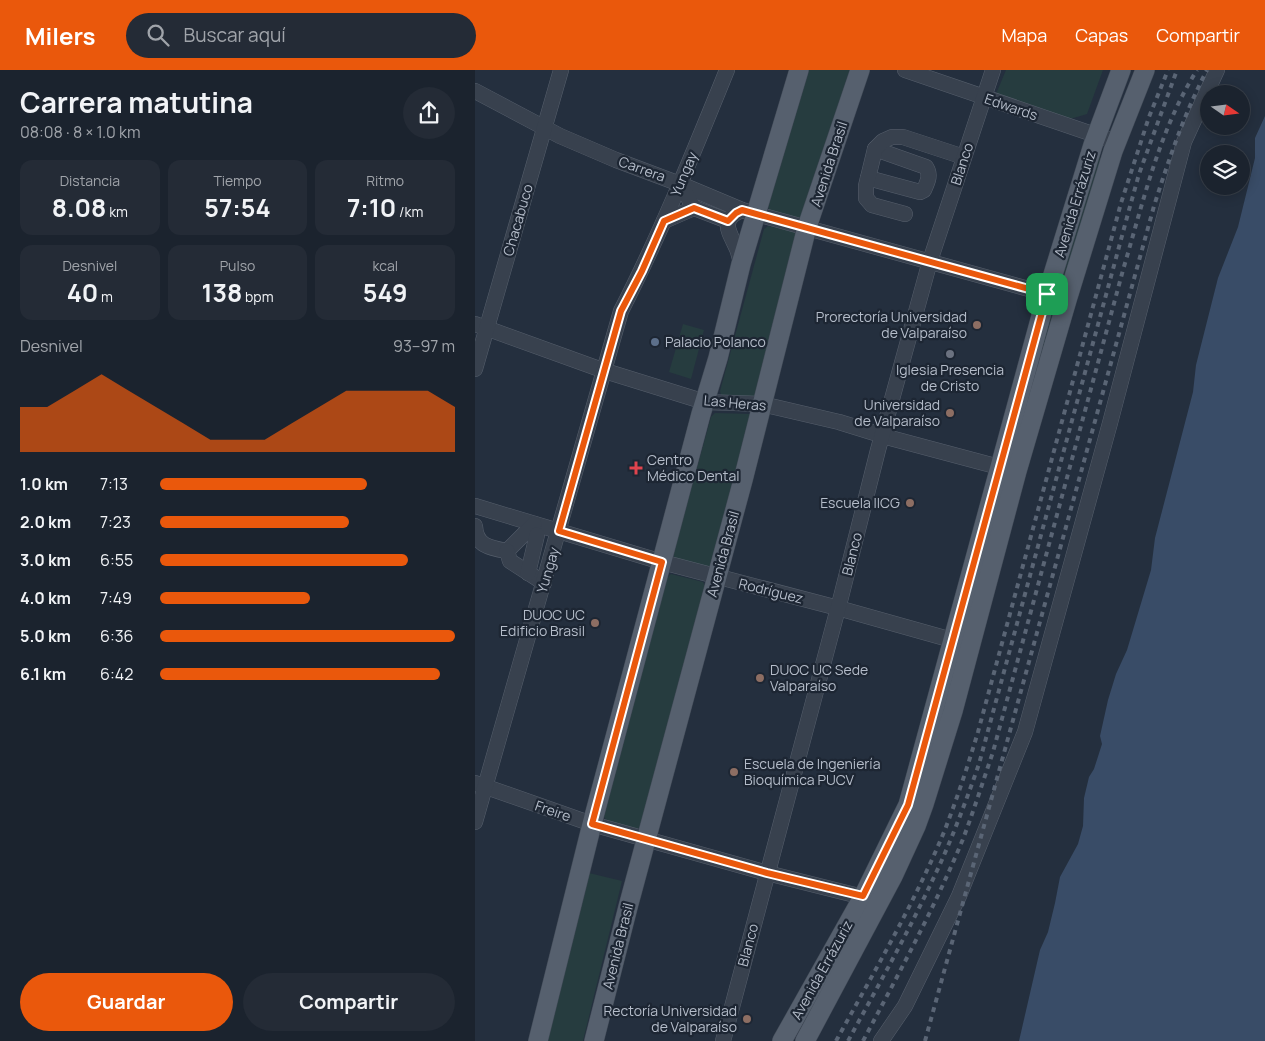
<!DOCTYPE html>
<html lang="es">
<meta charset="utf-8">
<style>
:root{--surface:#1b232e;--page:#242b36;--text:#f1f3f6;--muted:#a0a4aa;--line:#39404a;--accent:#ea580c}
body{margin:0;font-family:Manrope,sans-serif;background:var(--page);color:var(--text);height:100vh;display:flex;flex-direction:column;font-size:19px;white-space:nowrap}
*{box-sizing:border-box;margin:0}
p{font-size:16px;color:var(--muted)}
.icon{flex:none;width:28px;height:28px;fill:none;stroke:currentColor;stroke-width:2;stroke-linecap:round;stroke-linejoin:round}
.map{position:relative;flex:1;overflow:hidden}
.side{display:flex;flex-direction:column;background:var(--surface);width:475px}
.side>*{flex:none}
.needle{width:32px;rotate:104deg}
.fabs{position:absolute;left:725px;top:15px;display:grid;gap:10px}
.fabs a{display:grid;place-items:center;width:50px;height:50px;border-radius:50%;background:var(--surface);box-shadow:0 2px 12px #0003,0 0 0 1px var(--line);font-size:25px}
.pin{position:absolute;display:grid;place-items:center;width:42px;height:42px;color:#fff;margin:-21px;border-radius:10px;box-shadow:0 2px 8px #0006}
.round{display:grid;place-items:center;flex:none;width:52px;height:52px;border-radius:26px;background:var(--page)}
.summary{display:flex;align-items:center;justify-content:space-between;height:85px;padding:0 20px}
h1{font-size:28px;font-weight:700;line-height:38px}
.metrics{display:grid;grid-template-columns:repeat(3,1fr);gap:8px;height:85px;padding:5px 20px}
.metrics div{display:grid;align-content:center;border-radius:12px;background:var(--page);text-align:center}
.metrics b{font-size:25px;font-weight:700}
.metrics small{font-size:14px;font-weight:400}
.metrics p{font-size:14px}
.chart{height:140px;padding:10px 20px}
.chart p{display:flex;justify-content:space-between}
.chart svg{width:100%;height:90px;margin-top:5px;fill:var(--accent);opacity:.7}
.primary-button{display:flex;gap:10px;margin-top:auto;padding:10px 20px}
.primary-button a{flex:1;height:58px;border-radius:30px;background:var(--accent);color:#fff;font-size:20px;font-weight:700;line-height:58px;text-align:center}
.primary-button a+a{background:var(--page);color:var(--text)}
ul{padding:0 20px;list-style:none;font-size:16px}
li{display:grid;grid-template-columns:80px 60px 1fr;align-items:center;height:38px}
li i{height:12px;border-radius:6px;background:var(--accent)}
header{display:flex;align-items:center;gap:30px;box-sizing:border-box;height:70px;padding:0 25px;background:var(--accent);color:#fff}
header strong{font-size:24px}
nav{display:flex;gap:28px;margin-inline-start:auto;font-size:18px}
.search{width:350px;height:45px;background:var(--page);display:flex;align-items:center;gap:12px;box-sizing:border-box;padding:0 18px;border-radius:28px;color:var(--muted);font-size:19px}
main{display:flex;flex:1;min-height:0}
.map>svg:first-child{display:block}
</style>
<header>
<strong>Milers</strong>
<div class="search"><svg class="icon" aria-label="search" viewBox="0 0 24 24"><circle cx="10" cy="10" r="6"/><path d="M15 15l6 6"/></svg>Buscar aquí</div>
<nav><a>Mapa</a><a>Capas</a><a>Compartir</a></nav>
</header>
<main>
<section class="side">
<div class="summary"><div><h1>Carrera matutina</h1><p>08:08 · 8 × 1.0 km</p></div><a class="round"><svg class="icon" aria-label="share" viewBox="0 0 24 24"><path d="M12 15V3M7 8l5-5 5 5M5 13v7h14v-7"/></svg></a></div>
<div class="metrics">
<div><p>Distancia</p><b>8.08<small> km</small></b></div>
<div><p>Tiempo</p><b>57:54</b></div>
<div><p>Ritmo</p><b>7:10<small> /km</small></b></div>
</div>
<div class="metrics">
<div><p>Desnivel</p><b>40<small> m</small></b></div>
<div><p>Pulso</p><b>138<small> bpm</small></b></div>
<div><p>kcal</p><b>549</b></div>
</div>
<div class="chart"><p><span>Desnivel</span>93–97 m</p>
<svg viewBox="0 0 160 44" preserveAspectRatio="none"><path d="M0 44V22L10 22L20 14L30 6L40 14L50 22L60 30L70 38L80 38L90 38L100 30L110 22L120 14L130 14L140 14L150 14L160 22V44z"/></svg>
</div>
<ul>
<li><b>1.0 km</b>7:13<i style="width:70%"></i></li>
<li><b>2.0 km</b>7:23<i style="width:64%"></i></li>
<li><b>3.0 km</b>6:55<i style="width:84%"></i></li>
<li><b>4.0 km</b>7:49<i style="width:51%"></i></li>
<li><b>5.0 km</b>6:36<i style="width:100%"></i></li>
<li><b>6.1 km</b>6:42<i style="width:95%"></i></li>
</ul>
<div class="primary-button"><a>Guardar</a><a>Compartir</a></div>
</section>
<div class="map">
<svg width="790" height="971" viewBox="0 0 790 971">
<rect width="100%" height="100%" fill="#242f3e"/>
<g fill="#263c3f">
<path d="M 334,0 L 375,0 L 328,148 L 295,143 L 293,137 Z"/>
<path d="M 531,0 L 628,0 L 612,44 L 595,49 L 521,24 Z"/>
<path d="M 622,87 L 627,88 L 525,427 L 588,197 Z"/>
<path d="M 293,156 L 321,162 L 326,171 L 279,328 L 246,325 L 245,321 L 289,159 Z"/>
<path d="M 208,254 L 229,260 L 216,309 L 194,302 Z"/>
<path d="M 240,343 L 275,344 L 239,492 L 234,498 L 200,489 L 198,484 L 236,347 Z"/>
<path d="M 196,504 L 228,512 L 232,520 L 166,757 L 160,760 L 133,752 L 129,747 L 192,508 Z"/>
<path d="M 114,803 L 147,811 L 108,971 L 71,971 Z"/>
</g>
<path fill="#394c67" d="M 790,46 L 790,971 L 544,971 L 565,880 L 573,862 L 580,833 L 585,807 L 603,774 L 608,756 L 609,728 L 614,707 L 619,699 L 627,674 L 625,666 L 633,630 L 641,604 L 652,580 L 676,500 L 680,468 L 718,322 L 721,295 L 743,208 L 763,157 L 780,88 L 780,68 Z"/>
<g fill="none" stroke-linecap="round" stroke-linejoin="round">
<g stroke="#565f6c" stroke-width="16">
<g id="minor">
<path d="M 430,0 L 641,72"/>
<path d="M 0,21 L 85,66 L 141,90 L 205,114 L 267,140 L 572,224"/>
<path d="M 393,108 L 445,122 L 449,120 C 453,111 456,105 451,97 L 400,79"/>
<path d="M 205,114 L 219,138 L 253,151"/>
<path d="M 430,144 L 397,135 L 391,128 L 391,116 L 400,79 L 408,71 L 417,67 L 428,67 L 489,87"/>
<path d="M 189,151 L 219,138"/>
<path d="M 266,194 C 265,189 264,184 262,179 C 254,161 244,150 267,140"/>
<path d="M 0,254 L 130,301 L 230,332 L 287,334 L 364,352 L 419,369 L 524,397"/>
<path d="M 0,299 L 86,0"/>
<path d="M 0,436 L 187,492 L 363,538 L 477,570"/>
<path d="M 0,456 C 1,476 15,478 32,481 L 59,454"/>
<path d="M 32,481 L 35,491 L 69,513"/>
<path d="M 53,503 L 62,465"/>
<path d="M 0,713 L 117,754 L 292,803 L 388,827"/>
<path d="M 0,752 L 146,241 C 186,163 219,81 252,0"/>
<path d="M 248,971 L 366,527 L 403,380 L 455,191 L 518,0"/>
<path d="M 406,971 L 430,936 L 484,826 L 550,662 L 635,353 L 709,72 L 742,0"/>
</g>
</g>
<g stroke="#414a57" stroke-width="20">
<g id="major">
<path d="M 63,971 L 117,754 L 226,344 L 243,288 L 266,194 L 324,0"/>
<path d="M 119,971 L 153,837 L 268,410 L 332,157 L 385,0"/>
<path d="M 307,971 L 388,827 L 433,735 L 572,224 L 618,75 L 646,0"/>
<path d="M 330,971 L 418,806 L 441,756 L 449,734 L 478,641 L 542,401 L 592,230 L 638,81 L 670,0"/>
</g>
</g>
<use href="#minor" stroke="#38414e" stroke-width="15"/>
<use href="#major" stroke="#56606e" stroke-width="19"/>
<g stroke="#5a6575" stroke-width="4" stroke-dasharray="5 5" stroke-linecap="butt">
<path d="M 361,971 C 399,902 439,834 469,762 C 482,729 493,695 503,662 L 646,133 L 674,47 L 693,0"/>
<path d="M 373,971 C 403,916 434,861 460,805 C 477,769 491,731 504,694 L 654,140 L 664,104 L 702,0"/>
<path d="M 388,971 C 423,905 459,839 488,769 C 499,740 508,711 518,682 L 648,200 C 668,133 684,60 722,0"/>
<path d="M 450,971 L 679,136 C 694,89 709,44 732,0"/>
</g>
</g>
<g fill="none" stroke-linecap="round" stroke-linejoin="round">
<g stroke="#fff" stroke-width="10">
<path id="route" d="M 219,138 L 253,151 L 261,143 L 267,140 L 572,224 L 433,735 L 388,826 L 292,803 L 117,754 L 187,492 L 84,461 L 146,241 L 167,201 L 189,151 Z"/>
</g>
<use href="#route" stroke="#ea580c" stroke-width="6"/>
</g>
<g fill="#8d6e63" stroke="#1d2633" stroke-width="2">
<circle cx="502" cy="255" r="5"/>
<circle cx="475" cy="343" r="5"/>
<circle cx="435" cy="433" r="5"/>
<circle cx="120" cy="553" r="5"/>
<circle cx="285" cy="608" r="5"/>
<circle cx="259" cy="702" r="5"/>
<circle cx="272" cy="949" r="5"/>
</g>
<circle fill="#5c6f8a" stroke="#1d2633" stroke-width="2" cx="180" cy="272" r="5"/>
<circle fill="#6b7280" stroke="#1d2633" stroke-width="2" cx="475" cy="284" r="5"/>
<path fill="#e0444e" stroke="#1d2633" stroke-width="2" d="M158.5 390.5h5v5h5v5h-5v5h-5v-5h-5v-5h5z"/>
<g text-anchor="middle" stroke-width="4.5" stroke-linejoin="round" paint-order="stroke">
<g font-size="14" fill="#b4bcc9" stroke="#1d2633">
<text transform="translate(536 37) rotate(19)" y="5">Edwards</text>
<text transform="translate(354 94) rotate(-72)" y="5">Avenida Brasil</text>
<text transform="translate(487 94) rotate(-72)" y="5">Blanco</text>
<text transform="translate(167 99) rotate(20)" y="5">Carrera</text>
<text transform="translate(209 104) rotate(-67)" y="5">Yungay</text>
<text transform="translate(600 134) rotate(-73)" y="5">Avenida Errázuriz</text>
<text transform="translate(43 150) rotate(-74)" y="5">Chacabuco</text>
<text transform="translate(260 333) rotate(5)" y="5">Las Heras</text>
<text transform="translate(248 484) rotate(-75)" y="5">Avenida Brasil</text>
<text transform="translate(377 484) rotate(-76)" y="5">Blanco</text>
<text transform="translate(73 500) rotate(-74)" y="5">Yungay</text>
<text transform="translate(296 521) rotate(14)" y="5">Rodríguez</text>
<text transform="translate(78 741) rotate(19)" y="5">Freire</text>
<text transform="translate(273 875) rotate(-75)" y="5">Blanco</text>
<text transform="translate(143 876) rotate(-76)" y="5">Avenida Brasil</text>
<text transform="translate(347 900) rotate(-61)" y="5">Avenida Errázuriz</text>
</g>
<g font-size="14" fill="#b4bcc9" stroke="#1d2633" text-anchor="end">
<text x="492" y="252">Prorectoría Universidad<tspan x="492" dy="16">de Valparaíso</tspan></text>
<text x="190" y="277" text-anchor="start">Palacio Polanco</text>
<text x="475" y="305" text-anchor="middle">Iglesia Presencia<tspan x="475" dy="16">de Cristo</tspan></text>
<text x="465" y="340">Universidad<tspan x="465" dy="16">de Valparaíso</tspan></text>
<text x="172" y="395" text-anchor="start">Centro<tspan x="172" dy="16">Médico Dental</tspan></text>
<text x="425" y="438">Escuela IICG</text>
<text x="110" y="550">DUOC UC<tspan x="110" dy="16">Edificio Brasil</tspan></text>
<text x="295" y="605" text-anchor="start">DUOC UC Sede<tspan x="295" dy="16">Valparaíso</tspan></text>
<text x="269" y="699" text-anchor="start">Escuela de Ingeniería<tspan x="269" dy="16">Bioquímica PUCV</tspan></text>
<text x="262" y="946">Rectoría Universidad<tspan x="262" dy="16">de Valparaíso</tspan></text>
</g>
</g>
</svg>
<div class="fabs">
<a><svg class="needle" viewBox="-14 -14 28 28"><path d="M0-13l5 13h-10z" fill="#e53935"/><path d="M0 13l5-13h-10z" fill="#a0a4aa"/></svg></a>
<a><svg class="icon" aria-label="layers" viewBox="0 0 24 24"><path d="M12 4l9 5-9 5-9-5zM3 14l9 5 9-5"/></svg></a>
</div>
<div class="pin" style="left:572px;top:224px;background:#1e9e55"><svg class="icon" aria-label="arrive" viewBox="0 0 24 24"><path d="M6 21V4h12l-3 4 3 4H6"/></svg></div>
</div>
</main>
